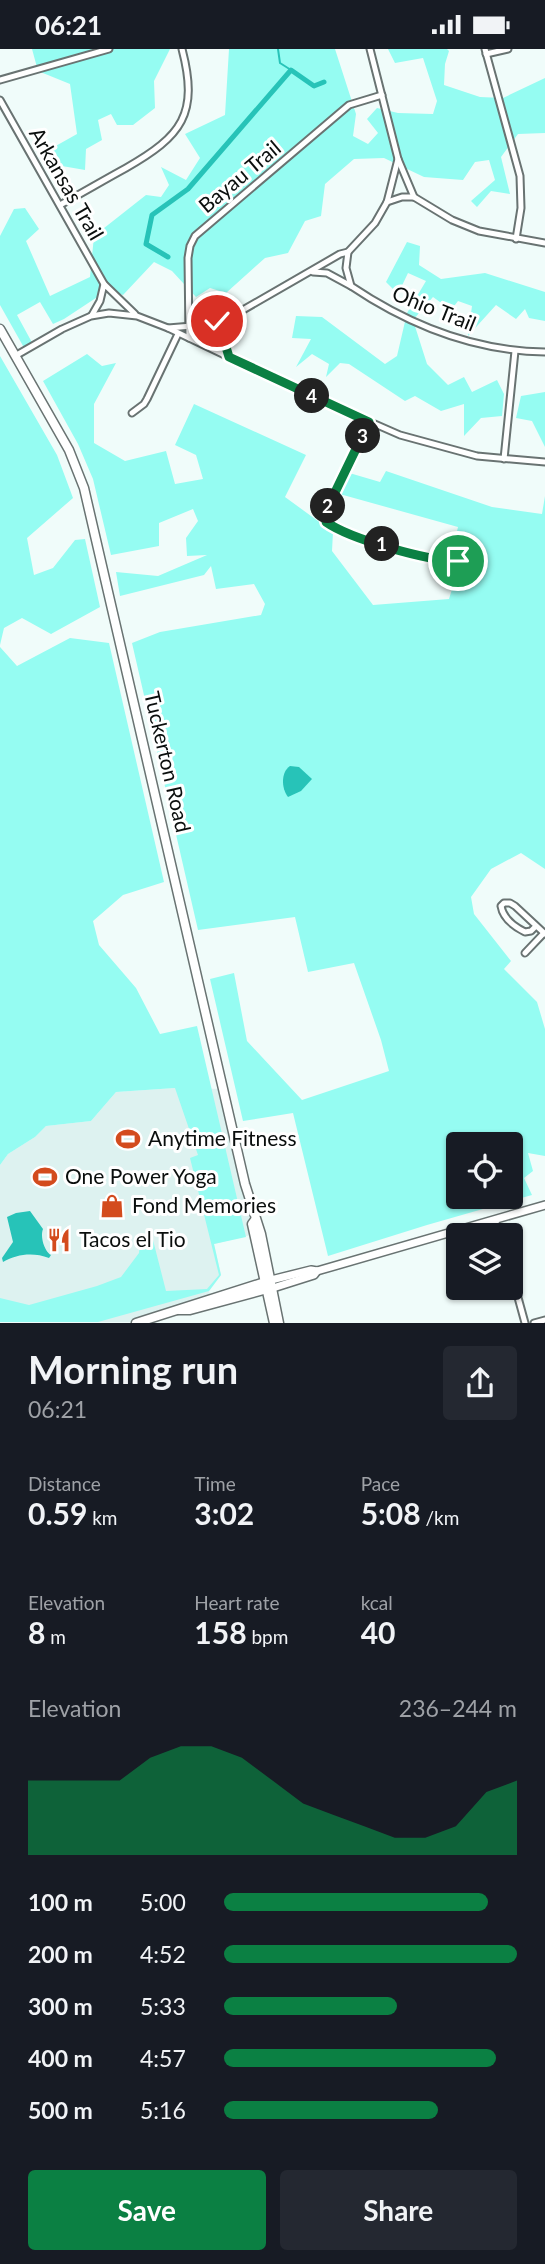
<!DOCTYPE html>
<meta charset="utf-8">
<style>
:root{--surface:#171b24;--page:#242831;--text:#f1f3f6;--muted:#9ea1a6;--accent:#0b8043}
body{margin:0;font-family:Lato,sans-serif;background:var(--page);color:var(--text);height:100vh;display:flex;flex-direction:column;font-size:26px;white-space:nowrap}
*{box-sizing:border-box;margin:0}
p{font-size:23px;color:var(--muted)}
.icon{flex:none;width:38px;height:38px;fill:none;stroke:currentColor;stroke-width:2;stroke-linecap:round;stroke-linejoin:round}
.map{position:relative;height:1274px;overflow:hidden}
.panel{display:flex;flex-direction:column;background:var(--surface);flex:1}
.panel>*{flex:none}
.tools{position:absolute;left:446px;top:1083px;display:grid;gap:14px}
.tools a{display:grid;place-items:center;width:77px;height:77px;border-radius:7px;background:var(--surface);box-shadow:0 2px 5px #0004;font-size:35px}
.pin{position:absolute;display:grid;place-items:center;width:60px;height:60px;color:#fff;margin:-30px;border:4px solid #fff;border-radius:50%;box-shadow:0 2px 7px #0007}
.km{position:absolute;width:35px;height:35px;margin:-18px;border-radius:50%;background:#222;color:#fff;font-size:19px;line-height:35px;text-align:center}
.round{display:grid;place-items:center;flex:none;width:74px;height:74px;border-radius:7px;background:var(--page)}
.summary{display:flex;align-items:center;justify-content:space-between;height:119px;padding:0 28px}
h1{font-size:38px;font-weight:700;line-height:52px}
.stats{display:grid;grid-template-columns:repeat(3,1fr);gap:10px;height:119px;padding:7px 28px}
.stats div{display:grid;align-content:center}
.stats b{font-size:30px;font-weight:700}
.stats small{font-size:19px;font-weight:400}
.stats p{font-size:19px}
.chart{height:196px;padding:14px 28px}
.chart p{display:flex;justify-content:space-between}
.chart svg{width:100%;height:126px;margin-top:7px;fill:var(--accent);opacity:.7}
.primary-button{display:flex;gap:14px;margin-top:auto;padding:14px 28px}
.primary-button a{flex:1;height:80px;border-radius:7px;background:var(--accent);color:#fff;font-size:28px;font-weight:700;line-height:80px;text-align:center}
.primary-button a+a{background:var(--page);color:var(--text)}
ul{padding:0 28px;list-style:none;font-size:23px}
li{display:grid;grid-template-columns:112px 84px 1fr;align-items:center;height:52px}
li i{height:18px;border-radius:9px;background:var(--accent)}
.status{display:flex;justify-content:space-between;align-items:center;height:49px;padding:0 35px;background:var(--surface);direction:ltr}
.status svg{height:19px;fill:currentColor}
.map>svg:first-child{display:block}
</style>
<div class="status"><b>06:21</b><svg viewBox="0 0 49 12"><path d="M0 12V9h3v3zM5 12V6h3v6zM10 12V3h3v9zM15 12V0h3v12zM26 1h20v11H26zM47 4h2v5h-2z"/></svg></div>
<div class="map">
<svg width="545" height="1274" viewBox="0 0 545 1274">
<rect width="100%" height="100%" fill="#f0fcfa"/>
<path fill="#ddf2f0" d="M 175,1039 L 223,1040 L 255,1185 L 214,1195 L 221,1226 L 209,1242 L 212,1251 L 136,1273 L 0,1273 L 0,1116 L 8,1105 L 35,1088 L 46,1077 L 91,1072 L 116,1043 Z"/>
<g fill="#95fcf2" fill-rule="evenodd">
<path d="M 32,0 L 170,0 L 154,32 L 155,59 L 133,76 L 117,76 L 111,65 L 98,71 L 102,91 L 86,100 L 85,121 L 62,117 L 52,125 L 45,103 L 77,85 L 70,35 L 38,22 Z"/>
<path d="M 229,0 L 335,0 L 356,65 L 353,87 L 368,95 L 378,84 L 367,70 L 377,59 L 398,64 L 433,65 L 437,52 L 423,9 L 395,14 L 388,0 L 447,0 L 449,2 L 445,15 L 444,36 L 480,48 L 503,49 L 545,29 L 545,84 L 518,85 L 501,108 L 510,145 L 491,142 L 477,158 L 471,152 L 495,131 L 489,111 L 475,113 L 463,131 L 424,128 L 384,109 L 354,110 L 325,135 L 321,167 L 305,172 L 288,204 L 265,209 L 226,244 L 210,239 L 196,248 L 172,222 L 154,213 L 123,246 L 108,241 L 64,270 L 53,275 L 40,253 L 17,266 L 35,299 L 27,304 L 0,256 L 0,187 L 14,160 L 25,159 L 39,180 L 26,192 L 50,247 L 90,228 L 94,187 L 146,146 L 161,148 L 169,136 L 161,118 L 186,131 L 200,109 L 185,85 L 225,66 Z"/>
<path d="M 407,193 L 420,197 L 419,216 L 441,230 L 485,224 L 545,243 L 545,272 L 529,269 L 525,260 L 516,270 L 496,256 L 468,287 L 472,257 L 458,252 L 451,261 L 433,248 L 413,271 L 427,315 L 448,336 L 464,328 L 472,343 L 497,331 L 504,345 L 502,367 L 481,369 L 464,387 L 464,355 L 441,362 L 415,347 L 405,352 L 349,315 L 340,314 L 326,328 L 329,315 L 312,305 L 296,318 L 311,290 L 292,289 L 296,267 L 322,268 L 385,315 L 397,307 L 407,264 L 426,232 L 408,224 L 398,245 L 386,233 Z"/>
<path d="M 87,305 L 102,317 L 116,314 L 94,355 L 94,394 L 125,412 L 166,402 L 175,435 L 203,430 L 196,406 L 175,396 L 194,355 L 306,406 L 285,448 L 333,483 L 332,502 L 373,556 L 449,550 L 461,511 L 453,499 L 458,478 L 336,444 L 346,423 L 380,433 L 386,422 L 492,458 L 542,465 L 545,447 L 545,820 L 521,804 L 491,820 L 471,848 L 474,865 L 511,912 L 504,920 L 537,953 L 545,980 L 545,1107 L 528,1104 L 533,1122 L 524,1129 L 532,1146 L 427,1176 L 328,1207 L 293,1064 L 243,1072 L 210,930 L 234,924 L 247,992 L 302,1051 L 389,1022 L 381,991 L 354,914 L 308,923 L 295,868 L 198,881 L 132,594 L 160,583 L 261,566 L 265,555 L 254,535 L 216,540 L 211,517 L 204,526 L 120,547 L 116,523 L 158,527 L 207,506 L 187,507 L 186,489 L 198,472 L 193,460 L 159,474 L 159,497 L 111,506 L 93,430 L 78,395 L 43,332 ZM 458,1096 L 511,1096 L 511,1148 L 458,1148 Z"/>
<path d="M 0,307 L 57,406 L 73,449 L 27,489 L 34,526 L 53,519 L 75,491 L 85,490 L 100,558 L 51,585 L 22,569 L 4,579 L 0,596 Z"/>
<path d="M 545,343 L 545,398 L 532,372 L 516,369 L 521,347 Z"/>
<path d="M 70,589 L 109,594 L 164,833 L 123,846 L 93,872 L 99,896 L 136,939 L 160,985 L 197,977 L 246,1188 L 214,1195 L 221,1226 L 209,1242 L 98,1273 L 0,1273 L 0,1249 L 29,1256 L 97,1237 L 121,1228 L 139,1204 L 140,1194 L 153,1191 L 166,1242 L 207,1240 L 219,1226 L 190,1109 L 198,1106 L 175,1039 L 116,1043 L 91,1072 L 46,1077 L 35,1088 L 8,1105 L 0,1116 L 0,598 L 17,617 Z"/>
</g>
<g fill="#27c3b8">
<path d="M 290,717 L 299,718 L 312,730 L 301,742 L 288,748 C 281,739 281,723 290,717 Z"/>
<path d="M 30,1162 L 43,1180 C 40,1187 44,1202 51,1206 L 49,1209 C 33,1203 17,1205 3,1213 L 2,1209 L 13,1193 L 7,1168 L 16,1164 Z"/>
</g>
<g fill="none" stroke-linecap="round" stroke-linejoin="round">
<path stroke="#27c3b8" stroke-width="2" d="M 278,0 L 280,14 L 291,21"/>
<path stroke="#27c3b8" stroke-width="5" d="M 168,208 L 146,195 L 152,166 L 188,140 L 291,21 L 314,37 L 324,33"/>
<g stroke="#697372" stroke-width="9">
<g id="minor">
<path d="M 485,0 L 520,127 L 521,159 L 516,190"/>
<path d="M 486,5 L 508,0"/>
<path d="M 0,31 L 109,0"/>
<path d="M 0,51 L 104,235"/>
<path d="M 398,110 L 414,148"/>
<path d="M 387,153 L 402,148 L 414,148 L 452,171 L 479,182 L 545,194"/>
<path d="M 60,156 C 82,144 104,131 126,119 C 182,87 199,65 182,0"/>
<path d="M 348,203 L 346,219 L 351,237 C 409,276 474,302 545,303"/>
<path d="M 313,223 L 327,224 L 351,237"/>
<path d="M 92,266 L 100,252 L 104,235 L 135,265"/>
<path d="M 168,279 L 204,276 L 229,269 L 340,205 L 348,203 L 375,174 L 387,153 L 398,110 L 370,0"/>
<path d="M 189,289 L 188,209 L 190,197 L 195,187 L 349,56 L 382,46"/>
<path d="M 228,306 L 223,287 L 229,269"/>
<path d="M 15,307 L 62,280 L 91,267 L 109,264 L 137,267 L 168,279 L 302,343 L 400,386 L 477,407 L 545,413"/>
<path d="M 132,364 L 144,355 L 147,350 L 178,285"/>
<path d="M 369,373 L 325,464 L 326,473 C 346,487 439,516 463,510"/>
<path d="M 504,410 L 515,302"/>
<path d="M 536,877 L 531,882 L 525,883 C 515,878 503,869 501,857 L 504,854 L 510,854 L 515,857 L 545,885"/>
<path d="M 525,904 L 544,884"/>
<path d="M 495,1171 L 501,1186"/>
<path d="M 511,1223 L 525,1274"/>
<path d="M 534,1274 L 545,1271"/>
</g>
</g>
<g stroke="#697372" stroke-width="10">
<g id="tertiary">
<path d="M 271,1231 L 311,1221 L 317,1222 L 545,1156"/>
<path d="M 273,1239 L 314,1226 L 317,1222"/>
</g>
</g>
<g stroke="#697372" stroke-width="11">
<g id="secondary">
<path d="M 0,280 L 69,401 L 84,439 L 245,1135 L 261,1185 L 279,1274"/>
<path d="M 255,1171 L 252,1175 L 274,1274"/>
<path d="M 179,1261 L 190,1261 L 271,1239"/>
<path d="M 136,1274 L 271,1231"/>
</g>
</g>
<use href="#minor" stroke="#fff" stroke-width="5"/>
<use href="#tertiary" stroke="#fff" stroke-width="7"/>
<use href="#secondary" stroke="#fff" stroke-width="8"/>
</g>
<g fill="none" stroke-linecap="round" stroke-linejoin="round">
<g stroke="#fff" stroke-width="14">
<path id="route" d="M 217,272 L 229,269 L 223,288 L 229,308 L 369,373 L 325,464 L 326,473 C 350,490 428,512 458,512"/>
</g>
<use href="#route" stroke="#0b8043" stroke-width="9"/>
</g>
<defs>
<g id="stadium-bare" transform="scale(1.89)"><path d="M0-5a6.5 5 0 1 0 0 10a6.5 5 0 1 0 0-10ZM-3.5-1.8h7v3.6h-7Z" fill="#d34b1d" stroke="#fff" stroke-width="2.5" paint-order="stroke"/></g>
<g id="shop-bare" transform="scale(1.89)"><path d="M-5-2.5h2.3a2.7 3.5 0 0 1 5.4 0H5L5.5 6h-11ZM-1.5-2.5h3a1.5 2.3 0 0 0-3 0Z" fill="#d34b1d" stroke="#fff" stroke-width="2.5" paint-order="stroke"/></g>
<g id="restaurant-bare" transform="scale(1.89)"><path d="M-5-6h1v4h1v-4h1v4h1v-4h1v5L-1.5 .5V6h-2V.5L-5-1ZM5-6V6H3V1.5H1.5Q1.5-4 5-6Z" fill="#d34b1d" stroke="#fff" stroke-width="2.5" paint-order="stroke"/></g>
</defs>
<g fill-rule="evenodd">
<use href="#stadium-bare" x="128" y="1090"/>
<use href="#stadium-bare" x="45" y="1128"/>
<use href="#shop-bare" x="112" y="1157"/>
<use href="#restaurant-bare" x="59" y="1191"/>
</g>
<g text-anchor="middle" stroke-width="6" stroke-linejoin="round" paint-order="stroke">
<g font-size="21" fill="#0a0e0d" stroke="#fff">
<text transform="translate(240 128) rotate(-40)" y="7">Bayau Trail</text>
<text transform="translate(66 135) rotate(60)" y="7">Arkansas Trail</text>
<text transform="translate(434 260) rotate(22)" y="7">Ohio Trail</text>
<text transform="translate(167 713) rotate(77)" y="7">Tuckerton Road</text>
</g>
<g font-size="21" fill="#0a0e0d" stroke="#fff" text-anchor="start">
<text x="148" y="1097">Anytime Fitness</text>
<text x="65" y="1135">One Power Yoga</text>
<text x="132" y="1164">Fond Memories</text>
<text x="79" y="1198">Tacos el Tio</text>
</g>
</g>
</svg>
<div class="tools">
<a><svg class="icon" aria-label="locate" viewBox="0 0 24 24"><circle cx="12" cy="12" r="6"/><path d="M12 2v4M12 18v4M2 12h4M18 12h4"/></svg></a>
<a><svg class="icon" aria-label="layers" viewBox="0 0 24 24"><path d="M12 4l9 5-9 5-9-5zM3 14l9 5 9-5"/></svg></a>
</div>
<div class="pin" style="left:458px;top:512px;background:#1e9e55"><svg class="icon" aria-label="arrive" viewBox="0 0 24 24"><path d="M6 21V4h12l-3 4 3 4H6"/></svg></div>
<div class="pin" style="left:217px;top:272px;background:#d93025"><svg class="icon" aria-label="check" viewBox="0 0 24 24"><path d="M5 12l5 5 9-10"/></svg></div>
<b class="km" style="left:382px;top:495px">1</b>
<b class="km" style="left:328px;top:457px">2</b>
<b class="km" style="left:363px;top:387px">3</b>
<b class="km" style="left:312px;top:347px">4</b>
</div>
<section class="panel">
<div class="summary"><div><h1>Morning run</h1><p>06:21</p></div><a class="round"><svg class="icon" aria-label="share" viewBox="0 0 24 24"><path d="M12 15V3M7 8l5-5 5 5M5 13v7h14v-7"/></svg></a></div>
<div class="stats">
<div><p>Distance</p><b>0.59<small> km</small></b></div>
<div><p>Time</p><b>3:02</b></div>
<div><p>Pace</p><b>5:08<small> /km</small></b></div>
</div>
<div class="stats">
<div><p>Elevation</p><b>8<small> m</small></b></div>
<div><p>Heart rate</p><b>158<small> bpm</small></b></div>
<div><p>kcal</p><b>40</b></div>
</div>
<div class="chart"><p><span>Elevation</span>236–244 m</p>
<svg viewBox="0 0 160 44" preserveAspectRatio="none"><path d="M0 44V18L10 18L20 18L30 18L40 10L50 6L60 6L70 10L80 18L90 26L100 30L110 34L120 38L130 38L140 34L150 22L160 18V44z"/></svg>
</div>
<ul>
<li><b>100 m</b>5:00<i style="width:90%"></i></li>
<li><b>200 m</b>4:52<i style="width:100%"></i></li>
<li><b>300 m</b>5:33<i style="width:59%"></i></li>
<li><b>400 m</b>4:57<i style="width:93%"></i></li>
<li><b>500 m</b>5:16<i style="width:73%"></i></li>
</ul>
<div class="primary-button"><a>Save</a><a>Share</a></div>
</section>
